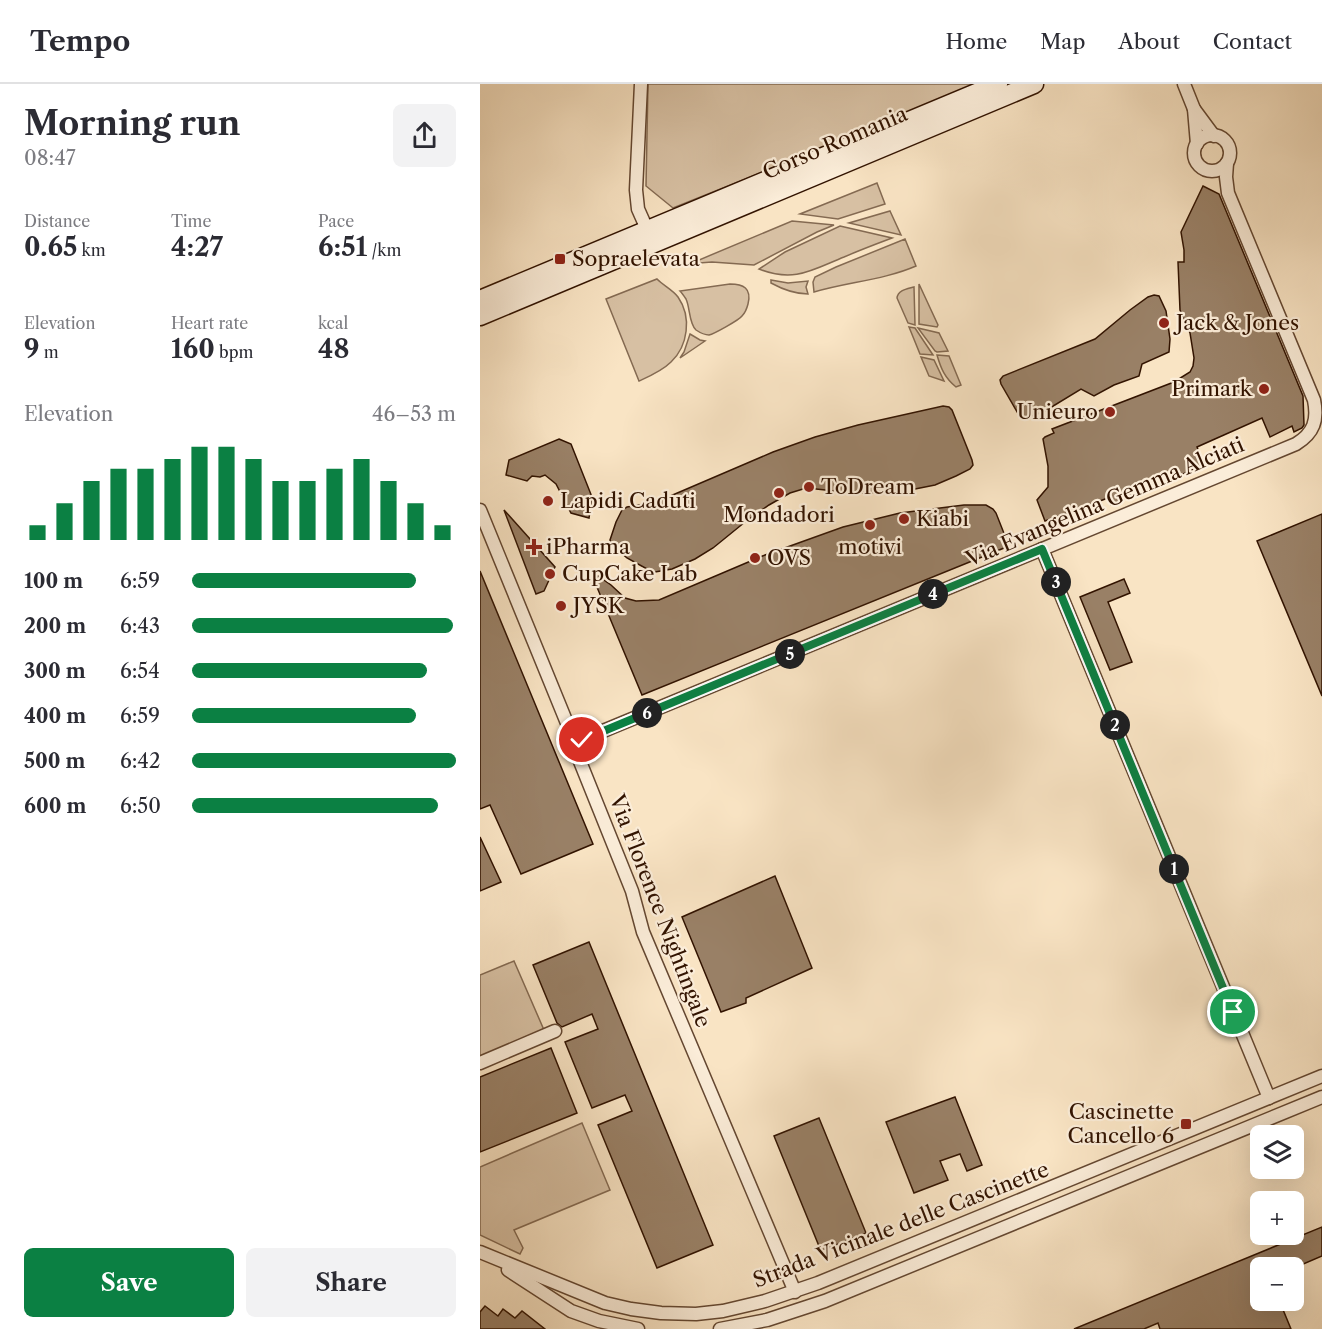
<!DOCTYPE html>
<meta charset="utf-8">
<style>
:root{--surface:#fff;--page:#f2f2f3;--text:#2b2b33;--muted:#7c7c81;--line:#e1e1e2;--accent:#0b8043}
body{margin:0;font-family:"Libre Caslon Text",serif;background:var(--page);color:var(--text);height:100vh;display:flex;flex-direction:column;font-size:22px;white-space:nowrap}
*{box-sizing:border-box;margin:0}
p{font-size:20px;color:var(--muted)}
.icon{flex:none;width:33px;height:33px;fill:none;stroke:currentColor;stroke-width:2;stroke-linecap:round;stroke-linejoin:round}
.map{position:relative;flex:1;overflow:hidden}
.panel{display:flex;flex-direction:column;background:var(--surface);width:480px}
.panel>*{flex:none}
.fabs{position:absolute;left:770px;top:1041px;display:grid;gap:12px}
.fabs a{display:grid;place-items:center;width:54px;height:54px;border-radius:9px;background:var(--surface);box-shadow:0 6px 24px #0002;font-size:30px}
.pin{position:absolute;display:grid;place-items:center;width:51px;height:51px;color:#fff;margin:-26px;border:3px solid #fff;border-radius:50%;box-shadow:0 2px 6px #0007}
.km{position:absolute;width:30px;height:30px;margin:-15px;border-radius:50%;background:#222;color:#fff;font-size:16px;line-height:30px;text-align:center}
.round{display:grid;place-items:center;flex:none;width:63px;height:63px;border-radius:9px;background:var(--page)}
.headline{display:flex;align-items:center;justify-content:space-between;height:102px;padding:0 24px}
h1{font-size:33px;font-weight:700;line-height:45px}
.figures{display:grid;grid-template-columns:repeat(3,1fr);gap:9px;height:102px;padding:6px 24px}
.figures div{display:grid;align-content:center}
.figures b{font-size:26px;font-weight:700}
.figures small{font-size:16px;font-weight:400}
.figures p{font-size:16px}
.chart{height:168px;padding:12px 24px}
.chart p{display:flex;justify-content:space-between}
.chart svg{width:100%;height:108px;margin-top:6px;stroke:var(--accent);stroke-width:6}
.primary-button{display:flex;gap:12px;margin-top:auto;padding:12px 24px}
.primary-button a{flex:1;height:69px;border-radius:9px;background:var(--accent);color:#fff;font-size:24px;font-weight:700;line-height:69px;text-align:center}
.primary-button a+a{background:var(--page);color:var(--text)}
ul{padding:0 24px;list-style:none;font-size:20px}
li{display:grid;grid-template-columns:96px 72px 1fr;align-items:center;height:45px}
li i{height:15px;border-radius:8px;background:var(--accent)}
header{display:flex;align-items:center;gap:36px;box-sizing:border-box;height:84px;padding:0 30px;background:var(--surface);border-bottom:2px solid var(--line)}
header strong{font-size:28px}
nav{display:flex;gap:33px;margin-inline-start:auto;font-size:21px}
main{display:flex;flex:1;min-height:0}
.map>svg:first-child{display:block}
</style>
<header>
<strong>Tempo</strong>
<nav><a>Home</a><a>Map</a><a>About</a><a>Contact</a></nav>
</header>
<main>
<section class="panel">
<div class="headline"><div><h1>Morning run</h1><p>08:47</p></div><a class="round"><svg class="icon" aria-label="share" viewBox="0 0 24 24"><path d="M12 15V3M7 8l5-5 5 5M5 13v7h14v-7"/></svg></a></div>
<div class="figures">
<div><p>Distance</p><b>0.65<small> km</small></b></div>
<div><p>Time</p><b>4:27</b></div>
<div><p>Pace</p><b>6:51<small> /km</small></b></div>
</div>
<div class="figures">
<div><p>Elevation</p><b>9<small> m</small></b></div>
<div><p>Heart rate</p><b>160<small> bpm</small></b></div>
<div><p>kcal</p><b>48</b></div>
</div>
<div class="chart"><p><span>Elevation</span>46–53 m</p>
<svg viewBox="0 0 160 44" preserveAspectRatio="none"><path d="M5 44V38M15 44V29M25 44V20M35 44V15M45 44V15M55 44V11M65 44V6M75 44V6M85 44V11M95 44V20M105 44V20M115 44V15M125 44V11M135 44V20M145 44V29M155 44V38"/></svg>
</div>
<ul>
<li><b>100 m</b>6:59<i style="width:85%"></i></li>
<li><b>200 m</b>6:43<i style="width:99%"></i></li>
<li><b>300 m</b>6:54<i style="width:89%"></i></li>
<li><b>400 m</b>6:59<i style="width:85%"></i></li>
<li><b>500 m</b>6:42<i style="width:100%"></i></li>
<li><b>600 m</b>6:50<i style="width:93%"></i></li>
</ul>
<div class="primary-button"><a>Save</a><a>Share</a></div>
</section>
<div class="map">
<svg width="842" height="1245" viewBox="0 0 842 1245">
<rect width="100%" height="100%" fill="#f9e4c4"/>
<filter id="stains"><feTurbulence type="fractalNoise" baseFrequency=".00333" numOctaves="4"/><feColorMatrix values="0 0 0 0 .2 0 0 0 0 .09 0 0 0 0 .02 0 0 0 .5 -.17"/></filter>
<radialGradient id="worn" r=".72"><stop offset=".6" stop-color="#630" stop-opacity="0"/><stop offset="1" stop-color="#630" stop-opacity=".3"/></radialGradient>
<g fill="#d7c0a3" stroke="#846a52" stroke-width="1.5">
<path d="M 168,0 L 503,0 L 193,124 L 166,102 Z"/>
<path d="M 397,99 L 405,120 L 358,135 L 320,130 Z"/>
<path d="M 410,127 L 421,151 L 369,139 Z"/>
<path d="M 312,137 L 354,141 L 337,148 L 274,181 L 232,178 L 219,179 L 218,178 L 219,176 Z"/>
<path d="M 360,142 L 412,154 C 396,160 380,166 364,173 C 332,186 314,199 279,185 L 305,168 Z"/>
<path d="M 425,155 L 436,182 C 404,196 367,198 334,208 L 333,198 L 335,193 L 356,183 Z"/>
<path d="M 177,195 C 184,202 193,206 198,213 C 212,233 208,262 191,278 C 182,287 170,292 159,297 L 126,215 Z"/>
<path d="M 291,196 L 308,199 L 328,197 L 326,203 L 328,210 C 315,210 302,205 291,199 Z"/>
<path d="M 250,200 C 263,200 272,204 268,220 C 267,224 265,229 262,232 C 259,236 234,250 229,251 C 225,251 219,248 216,246 C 209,240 210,223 206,215 C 204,212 202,209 200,207 Z"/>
<path d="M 439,200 L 458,241 L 457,243 L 439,240 Z"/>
<path d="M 434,203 L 435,241 L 428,239 L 417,214 C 418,206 427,205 434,203 Z"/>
<path d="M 429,243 L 435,244 L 453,271 L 440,270 Z"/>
<path d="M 438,244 L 459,249 L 468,267 L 457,268 L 455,267 Z"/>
<path d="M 210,250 L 220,256 L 225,257 L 200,274 L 204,268 Z"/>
<path d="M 457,271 L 469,272 L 481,301 L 476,303 C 465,294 461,285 457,271 Z"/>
<path d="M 441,273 L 454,276 L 464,297 L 449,292 Z"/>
<path d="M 34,877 L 64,946 L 0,973 L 0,891 Z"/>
<path d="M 102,1039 L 130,1106 L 34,1146 L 43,1164 L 40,1170 L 0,1151 L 0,1083 Z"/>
</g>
<g fill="#998066" stroke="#321300" stroke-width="1.5">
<path d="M 723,102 L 739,110 L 823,312 L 824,341 L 822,344 L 814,348 L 812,342 L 790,353 L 782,334 L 717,363 L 724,381 L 631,421 L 628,414 L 565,437 L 557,416 L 568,403 L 568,382 L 563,355 L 565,353 L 574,349 L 572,345 L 694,298 L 710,288 L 713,282 L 714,274 L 710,249 L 700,226 L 698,178 L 704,178 L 704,166 L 701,148 Z"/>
<path d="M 674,211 L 679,212 L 686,227 L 690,255 L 689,268 L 662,280 L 659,292 L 634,301 L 614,312 L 601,305 L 565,327 L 547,334 L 543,335 L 540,333 L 521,300 L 520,296 L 523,292 L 615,255 L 650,226 L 668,213 Z"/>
<path d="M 463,322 L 469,323 L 472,326 L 492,376 L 493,381 L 490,385 L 476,392 L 455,401 L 430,406 L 403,409 L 374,409 L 336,405 L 323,405 L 310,409 L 289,421 L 265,438 L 233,464 L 215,475 L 192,485 L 175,488 L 167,485 L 147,474 L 132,461 L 130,456 L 136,438 L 142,426 L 147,423 L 165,420 L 181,416 L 293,368 L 335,353 L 378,341 Z"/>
<path d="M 79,355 L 91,360 L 112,413 L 109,434 L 91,429 L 76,400 L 65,391 L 60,393 L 52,392 L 47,397 L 26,391 L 29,376 Z"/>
<path d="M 484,421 L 506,421 L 513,425 L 516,429 L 529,462 L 162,611 L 114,496 L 118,492 L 131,501 L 145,514 L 156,517 L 179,516 L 285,471 L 363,443 L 420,429 Z"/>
<path d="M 24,426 L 75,483 L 64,507 L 56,510 Z"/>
<path d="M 842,430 L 842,612 L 777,457 Z"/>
<path d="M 0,487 L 113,760 L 41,790 L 10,721 L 0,725 Z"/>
<path d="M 644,495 L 650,509 L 628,518 L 652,578 L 630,586 L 600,513 Z"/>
<path d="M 0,753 L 21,798 L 0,807 Z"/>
<path d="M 295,792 L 332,884 L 266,914 L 266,919 L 241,928 L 202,833 Z"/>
<path d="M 109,858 L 233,1161 L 177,1184 L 118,1041 L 152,1027 L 145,1011 L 112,1024 L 85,958 L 118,945 L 112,930 L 82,943 L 77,939 L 53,881 Z"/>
<path d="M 71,964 L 97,1029 L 0,1068 L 0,993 Z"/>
<path d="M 475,1013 L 502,1081 L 487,1087 L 480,1070 L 460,1077 L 468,1096 L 434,1109 L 406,1038 Z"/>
<path d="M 339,1034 L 386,1149 L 341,1167 L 294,1052 Z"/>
<path d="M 842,1143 L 842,1172 L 814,1184 L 780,1184 L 780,1216 L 799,1216 L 811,1245 L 680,1245 L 678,1239 L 664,1245 L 594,1245 Z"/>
<path d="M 5,1222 L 18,1232 L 23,1225 L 35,1234 L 42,1227 L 65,1245 L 0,1245 L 0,1228 Z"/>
</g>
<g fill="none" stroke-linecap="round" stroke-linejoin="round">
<g stroke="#644731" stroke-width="15">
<g id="street">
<path d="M 161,0 L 156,106 L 158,125 L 170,152"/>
<path d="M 704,0 L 714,25 L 734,52"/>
<path d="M 714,25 L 717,60"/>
<circle cx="732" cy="69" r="18"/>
<path d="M 0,426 L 89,644 L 99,675 L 152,807 L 163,848 L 315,1208"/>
<path d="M 562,465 L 789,1014"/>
<path d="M 94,659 L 816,360 C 834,349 838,336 834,316 L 748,109 L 746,93 L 747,79"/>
<path d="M 0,979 L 75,947"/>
<path d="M 0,1168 L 125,1219 L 151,1225 L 181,1229 L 216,1230 L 243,1227 L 285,1217 L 338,1199 L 842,992"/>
<path d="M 28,1186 L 91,1227 L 119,1237 L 158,1245"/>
<path d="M 240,1245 L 287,1236 L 345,1217 L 842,1013"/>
</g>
</g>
<g stroke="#321300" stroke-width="21">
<g id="secondary">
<path d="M 0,216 L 518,0"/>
<path d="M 0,232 L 554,0"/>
</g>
</g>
<use href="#street" stroke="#fbedd9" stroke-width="12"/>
<use href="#secondary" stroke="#fbedd9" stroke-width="18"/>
</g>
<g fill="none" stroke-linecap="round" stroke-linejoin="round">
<g stroke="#fff" stroke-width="12">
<path id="route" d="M 102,656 L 562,465 L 753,928"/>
</g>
<use href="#route" stroke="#0b8043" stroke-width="8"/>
</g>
<g fill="#8f2418" stroke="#fbedd9" stroke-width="2">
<rect x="74" y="169" width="12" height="12" rx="3"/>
<circle cx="684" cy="239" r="6"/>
<circle cx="784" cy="305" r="6"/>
<circle cx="630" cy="328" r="6"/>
<circle cx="329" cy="403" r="6"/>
<circle cx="299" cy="409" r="6"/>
<circle cx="68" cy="417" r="6"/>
<circle cx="424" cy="435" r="6"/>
<circle cx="390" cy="441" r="6"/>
<path d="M51 454h6v6h6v6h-6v6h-6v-6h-6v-6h6z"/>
<circle cx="275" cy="474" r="6"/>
<circle cx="70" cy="490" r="6"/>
<circle cx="81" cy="522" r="6"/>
<rect x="700" y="1034" width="12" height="12" rx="3"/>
</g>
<g text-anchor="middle" stroke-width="4.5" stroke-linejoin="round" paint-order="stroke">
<g font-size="21" fill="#321300" stroke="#fbedd9">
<text transform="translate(355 59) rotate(-23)" y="7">Corso Romania</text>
<text transform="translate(625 418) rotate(-23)" y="7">Via Evangelina Gemma Alciati</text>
<text transform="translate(180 827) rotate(69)" y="7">Via Florence Nightingale</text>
<text transform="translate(421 1141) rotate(-21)" y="7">Strada Vicinale delle Cascinette</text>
</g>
<g font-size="21" fill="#321300" stroke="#fbedd9" text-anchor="start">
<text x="92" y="182">Sopraelevata</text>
<text x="696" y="246">Jack &amp; Jones</text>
<text x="772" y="312" text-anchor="end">Primark</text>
<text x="618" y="335" text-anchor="end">Unieuro</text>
<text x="341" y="410">ToDream</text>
<text x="80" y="424">Lapidi Caduti</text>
<text x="299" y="438" text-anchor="middle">Mondadori</text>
<text x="436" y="442">Kiabi</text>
<text x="66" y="470">iPharma</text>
<text x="390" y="470" text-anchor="middle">motivi</text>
<text x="287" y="481">OVS</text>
<text x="82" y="497">CupCake Lab</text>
<text x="93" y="529">JYSK</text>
<text x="694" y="1035" text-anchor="end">Cascinette<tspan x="694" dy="24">Cancello 6</tspan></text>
</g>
</g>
<rect width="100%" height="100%" filter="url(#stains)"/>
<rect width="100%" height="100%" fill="url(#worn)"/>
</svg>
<div class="fabs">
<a><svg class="icon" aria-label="layers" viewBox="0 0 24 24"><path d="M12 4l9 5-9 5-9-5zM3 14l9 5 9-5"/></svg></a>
<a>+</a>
<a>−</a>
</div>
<div class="pin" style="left:753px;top:928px;background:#1e9e55"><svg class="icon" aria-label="arrive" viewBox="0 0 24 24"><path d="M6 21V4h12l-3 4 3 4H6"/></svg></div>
<div class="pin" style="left:102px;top:656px;background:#d93025"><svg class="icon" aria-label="check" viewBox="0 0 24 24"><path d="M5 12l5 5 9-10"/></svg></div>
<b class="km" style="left:694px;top:785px">1</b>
<b class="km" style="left:635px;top:641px">2</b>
<b class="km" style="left:576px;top:498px">3</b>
<b class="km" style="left:453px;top:510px">4</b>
<b class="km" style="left:310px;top:570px">5</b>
<b class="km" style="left:167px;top:629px">6</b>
</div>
</main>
